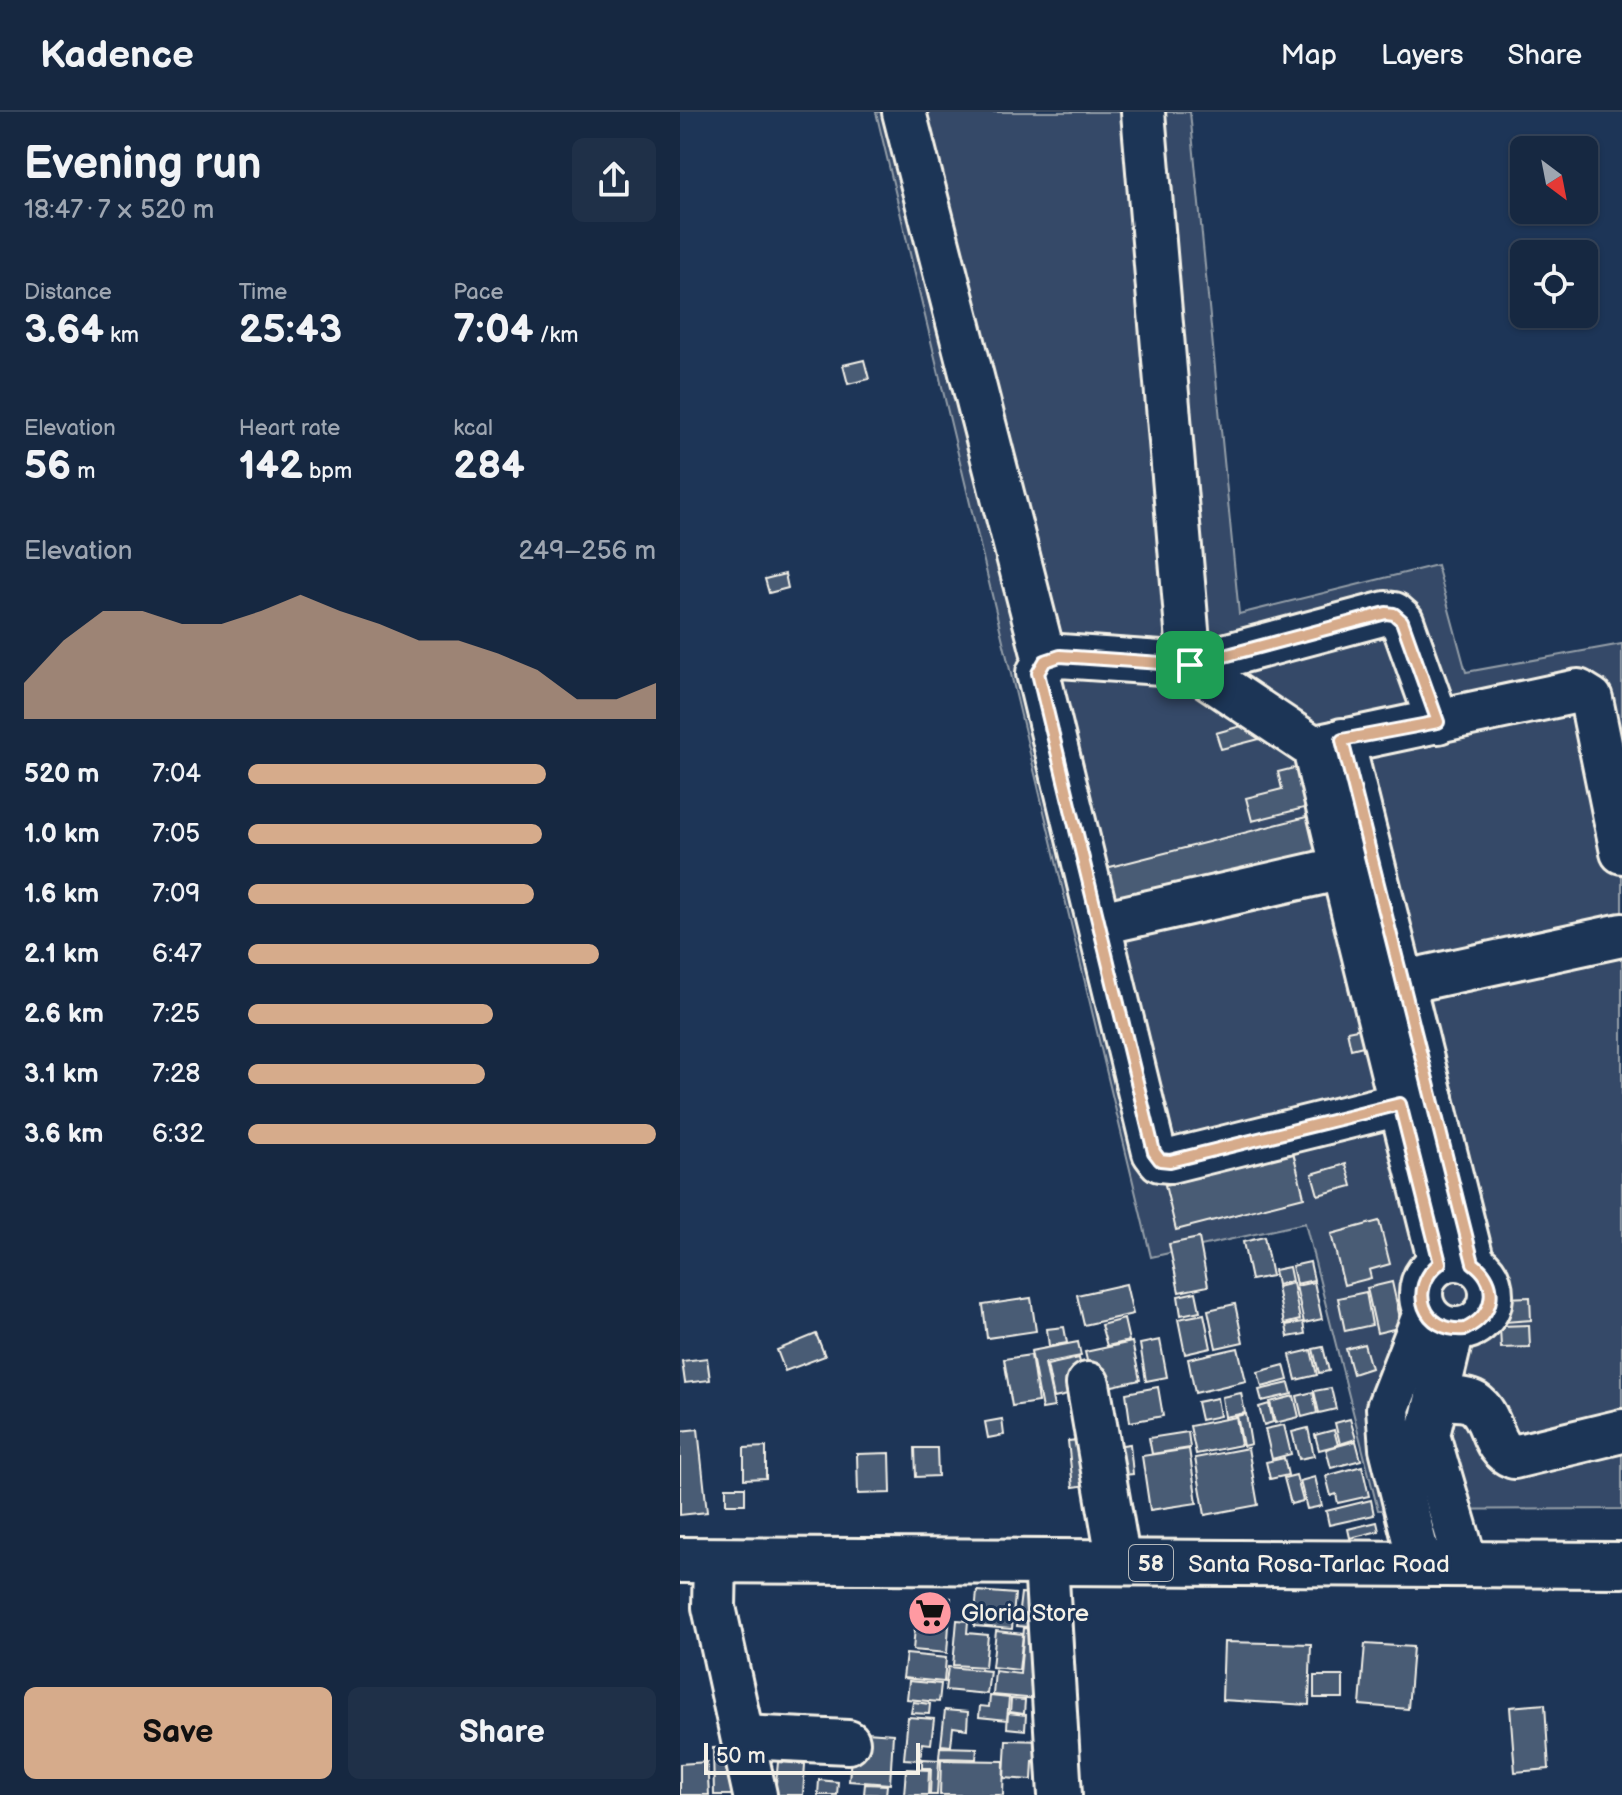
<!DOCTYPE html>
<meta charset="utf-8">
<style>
:root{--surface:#162841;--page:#1f3048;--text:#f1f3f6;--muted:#9ea6b1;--line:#35445a;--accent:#d6ab8b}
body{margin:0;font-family:"Balsamiq Sans",sans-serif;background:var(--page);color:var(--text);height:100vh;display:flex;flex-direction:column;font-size:30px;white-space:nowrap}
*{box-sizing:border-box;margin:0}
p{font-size:26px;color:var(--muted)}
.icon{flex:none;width:44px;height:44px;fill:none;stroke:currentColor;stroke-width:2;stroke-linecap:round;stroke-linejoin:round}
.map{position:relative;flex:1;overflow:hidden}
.side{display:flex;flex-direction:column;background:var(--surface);width:680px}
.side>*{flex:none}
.needle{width:52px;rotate:148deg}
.controls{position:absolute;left:830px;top:24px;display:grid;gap:16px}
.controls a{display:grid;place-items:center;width:88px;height:88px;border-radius:12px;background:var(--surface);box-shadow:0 2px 6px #0004,0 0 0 2px var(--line);font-size:40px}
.scale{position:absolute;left:24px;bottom:20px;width:216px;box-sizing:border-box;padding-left:8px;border:4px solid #f4f1e8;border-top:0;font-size:22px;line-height:28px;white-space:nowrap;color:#f4f1e8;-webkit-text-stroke:6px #1d3557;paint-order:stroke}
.pin{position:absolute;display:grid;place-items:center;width:68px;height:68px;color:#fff;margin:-34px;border-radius:16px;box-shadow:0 4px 12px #0006}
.round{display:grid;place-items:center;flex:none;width:84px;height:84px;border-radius:12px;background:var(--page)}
.summary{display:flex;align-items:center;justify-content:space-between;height:136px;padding:0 24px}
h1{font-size:44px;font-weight:800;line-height:60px}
.metrics{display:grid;grid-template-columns:repeat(3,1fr);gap:12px;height:136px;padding:8px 24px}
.metrics div{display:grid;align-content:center}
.metrics b{font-size:40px;font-weight:800}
.metrics small{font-size:22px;font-weight:400}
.metrics p{font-size:22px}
.chart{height:224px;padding:16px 24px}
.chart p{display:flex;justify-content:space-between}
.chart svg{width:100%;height:144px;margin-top:8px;fill:var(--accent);opacity:.7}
.primary-button{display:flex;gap:16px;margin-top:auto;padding:16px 24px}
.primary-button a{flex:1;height:92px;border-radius:12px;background:var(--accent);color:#111;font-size:32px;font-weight:800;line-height:92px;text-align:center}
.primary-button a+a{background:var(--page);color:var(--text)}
ul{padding:0 24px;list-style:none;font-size:26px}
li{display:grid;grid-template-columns:128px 96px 1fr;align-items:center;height:60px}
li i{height:20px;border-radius:10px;background:var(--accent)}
header{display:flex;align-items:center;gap:48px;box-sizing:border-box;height:112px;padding:0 40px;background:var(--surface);border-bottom:2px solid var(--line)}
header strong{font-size:38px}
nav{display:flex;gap:44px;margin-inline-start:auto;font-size:28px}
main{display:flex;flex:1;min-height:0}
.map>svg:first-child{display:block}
</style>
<header>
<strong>Kadence</strong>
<nav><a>Map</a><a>Layers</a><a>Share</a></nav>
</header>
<main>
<section class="side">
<div class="summary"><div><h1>Evening run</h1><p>18:47 · 7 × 520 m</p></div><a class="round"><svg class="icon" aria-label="share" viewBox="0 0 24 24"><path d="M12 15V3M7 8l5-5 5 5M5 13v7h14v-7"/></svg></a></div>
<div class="metrics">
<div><p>Distance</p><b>3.64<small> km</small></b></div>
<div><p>Time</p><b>25:43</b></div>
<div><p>Pace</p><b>7:04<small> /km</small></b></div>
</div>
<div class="metrics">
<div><p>Elevation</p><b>56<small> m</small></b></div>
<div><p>Heart rate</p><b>142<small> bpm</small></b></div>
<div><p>kcal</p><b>284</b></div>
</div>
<div class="chart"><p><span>Elevation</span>249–256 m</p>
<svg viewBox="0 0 160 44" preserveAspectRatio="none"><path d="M0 44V33L10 20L20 11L30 11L40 15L50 15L60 11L70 6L80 11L90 15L100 20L110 20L120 24L130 29L140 38L150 38L160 33V44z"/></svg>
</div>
<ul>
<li><b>520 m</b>7:04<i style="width:73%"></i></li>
<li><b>1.0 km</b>7:05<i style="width:72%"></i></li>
<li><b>1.6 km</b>7:09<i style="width:70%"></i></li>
<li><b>2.1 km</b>6:47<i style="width:86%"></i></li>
<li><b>2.6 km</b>7:25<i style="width:60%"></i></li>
<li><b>3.1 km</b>7:28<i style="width:58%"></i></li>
<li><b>3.6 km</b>6:32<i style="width:100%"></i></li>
</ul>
<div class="primary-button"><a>Save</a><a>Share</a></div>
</section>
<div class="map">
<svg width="942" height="1683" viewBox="0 0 942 1683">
<rect width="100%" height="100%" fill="#1d3557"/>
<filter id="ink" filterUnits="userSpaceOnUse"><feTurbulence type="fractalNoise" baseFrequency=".0125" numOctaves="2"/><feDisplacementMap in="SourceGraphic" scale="16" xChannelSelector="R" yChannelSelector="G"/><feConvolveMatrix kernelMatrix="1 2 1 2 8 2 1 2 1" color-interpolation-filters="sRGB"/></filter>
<g filter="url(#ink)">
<path fill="#354a67" stroke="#949ea8" stroke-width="2" d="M 196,0 L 510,0 L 559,502 L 757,453 L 786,560 L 942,532 L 942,1397 L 698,1398 L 625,1111 L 471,1145 Z"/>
<g fill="#485b74" stroke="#f4f1e8" stroke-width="2">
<path d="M 184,248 L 189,267 L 168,272 L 163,253 Z"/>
<path d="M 105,462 L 108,476 L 89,481 L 85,467 Z"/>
<path d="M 583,608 L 587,625 L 541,637 L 536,621 Z"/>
<path d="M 622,654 L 632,694 L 572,709 L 566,686 L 602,677 L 598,660 Z"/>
<path d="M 634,703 L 644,745 L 437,798 L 426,756 Z"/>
<path d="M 687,915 L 691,932 L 671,937 L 667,919 Z"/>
<path d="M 613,1040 L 624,1085 L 496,1118 L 485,1073 Z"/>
<path d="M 666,1052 L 672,1074 L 638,1083 L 632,1062 Z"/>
<path d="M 699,1109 L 710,1152 L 689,1158 L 691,1166 L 664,1173 L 651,1122 Z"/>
<path d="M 584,1125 L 592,1164 L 571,1168 L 563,1130 Z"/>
<path d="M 519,1126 L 528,1174 L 499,1180 L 489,1132 Z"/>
<path d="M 630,1150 L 634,1168 L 616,1172 L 612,1154 Z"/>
<path d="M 609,1155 L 612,1169 L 597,1173 L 594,1158 Z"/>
<path d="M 634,1170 L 642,1207 L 624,1211 L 616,1174 Z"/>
<path d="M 712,1170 L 722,1215 L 697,1221 L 687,1176 Z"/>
<path d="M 613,1171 L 620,1208 L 604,1212 L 597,1175 Z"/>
<path d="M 446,1172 L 453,1202 L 404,1213 L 397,1183 Z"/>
<path d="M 516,1180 L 520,1199 L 501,1203 L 498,1184 Z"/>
<path d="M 686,1180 L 692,1213 L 665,1219 L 658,1186 Z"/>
<path d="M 850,1185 L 851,1208 L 825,1210 L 824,1186 Z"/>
<path d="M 351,1186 L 356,1219 L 307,1226 L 303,1193 Z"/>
<path d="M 555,1192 L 563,1230 L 536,1236 L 528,1198 Z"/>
<path d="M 524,1202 L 531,1236 L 505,1242 L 498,1207 Z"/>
<path d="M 444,1207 L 449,1229 L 427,1234 L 421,1213 Z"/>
<path d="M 623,1210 L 625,1222 L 608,1225 L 606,1213 Z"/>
<path d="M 849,1213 L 850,1235 L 821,1236 L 820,1214 Z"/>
<path d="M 384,1215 L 387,1231 L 369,1234 L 367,1217 Z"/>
<path d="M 136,1222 L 145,1244 L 105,1259 L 97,1238 Z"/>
<path d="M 480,1228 L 487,1265 L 466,1269 L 460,1232 Z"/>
<path d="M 398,1230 L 401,1244 L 365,1251 L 374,1295 L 362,1297 L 351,1239 Z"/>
<path d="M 452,1230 L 460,1268 L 414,1278 L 405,1240 Z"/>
<path d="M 684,1232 L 691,1256 L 673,1262 L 666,1237 Z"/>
<path d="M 643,1235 L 649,1259 L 639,1261 L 633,1237 Z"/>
<path d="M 558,1236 L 566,1269 L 515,1281 L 508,1247 Z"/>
<path d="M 631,1238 L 637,1263 L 616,1268 L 610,1243 Z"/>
<path d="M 351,1243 L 358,1290 L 332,1294 L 324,1247 Z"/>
<path d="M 27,1246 L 30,1268 L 5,1271 L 2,1249 Z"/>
<path d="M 399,1246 L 406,1279 L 374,1286 L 367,1253 Z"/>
<path d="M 604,1253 L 608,1268 L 582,1275 L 578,1260 Z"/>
<path d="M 609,1271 L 612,1282 L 582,1289 L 579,1278 Z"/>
<path d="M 478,1275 L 483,1304 L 450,1310 L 446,1281 Z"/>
<path d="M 651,1276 L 656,1297 L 639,1301 L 634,1279 Z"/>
<path d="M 633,1280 L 637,1301 L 622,1305 L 617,1284 Z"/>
<path d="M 561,1281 L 565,1301 L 545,1305 L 542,1285 Z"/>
<path d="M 614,1284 L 619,1305 L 595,1311 L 590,1290 Z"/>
<path d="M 537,1286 L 540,1304 L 521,1308 L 517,1290 Z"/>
<path d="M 589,1292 L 593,1310 L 584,1313 L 579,1295 Z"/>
<path d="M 566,1302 L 571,1332 L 563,1334 L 557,1304 Z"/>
<path d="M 556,1305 L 561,1333 L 516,1342 L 510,1314 Z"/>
<path d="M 322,1307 L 324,1323 L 308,1326 L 305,1310 Z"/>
<path d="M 670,1307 L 676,1327 L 660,1332 L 655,1311 Z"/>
<path d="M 604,1313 L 611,1342 L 592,1347 L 585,1317 Z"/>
<path d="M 628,1316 L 634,1344 L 619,1347 L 612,1320 Z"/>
<path d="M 18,1317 L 27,1400 L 0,1403 L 0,1319 Z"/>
<path d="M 654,1318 L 658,1333 L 639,1338 L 635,1323 Z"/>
<path d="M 508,1320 L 510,1336 L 472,1342 L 469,1326 Z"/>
<path d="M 409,1327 L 414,1372 L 393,1375 L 388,1329 Z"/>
<path d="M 676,1329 L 681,1348 L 651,1356 L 646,1337 Z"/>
<path d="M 450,1332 L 453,1362 L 432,1364 L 428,1335 Z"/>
<path d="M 86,1335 L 86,1366 L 64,1367 L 64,1336 Z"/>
<path d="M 235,1336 L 257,1336 L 258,1364 L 236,1365 Z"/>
<path d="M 568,1336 L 578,1393 L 525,1403 L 515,1346 Z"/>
<path d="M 509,1337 L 517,1391 L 470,1398 L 462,1344 Z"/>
<path d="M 210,1341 L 211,1381 L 178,1382 L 177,1342 Z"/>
<path d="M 604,1346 L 608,1363 L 590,1367 L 586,1350 Z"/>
<path d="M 682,1354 L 689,1384 L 658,1391 L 656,1382 L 651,1384 L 646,1364 Z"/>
<path d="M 616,1363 L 623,1389 L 611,1392 L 604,1366 Z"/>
<path d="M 635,1365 L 642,1394 L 627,1397 L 620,1369 Z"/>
<rect x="46" y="1375" width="19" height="17"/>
<path d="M 691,1388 L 694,1403 L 649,1413 L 646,1399 Z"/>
<path d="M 697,1410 L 699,1419 L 670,1426 L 668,1417 Z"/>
<path d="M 297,1479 L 335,1482 L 332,1517 L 294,1514 Z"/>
<path d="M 341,1481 L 362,1483 L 359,1516 L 337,1514 Z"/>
<path d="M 238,1483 L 271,1486 L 267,1541 L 233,1538 Z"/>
<path d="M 277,1508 L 288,1509 L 287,1521 L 308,1523 L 305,1555 L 273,1553 Z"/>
<path d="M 344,1516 L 364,1518 L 357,1587 L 313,1583 L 315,1559 L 340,1562 Z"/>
<path d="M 316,1519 L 343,1522 L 339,1558 L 312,1555 Z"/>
<path d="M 544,1530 L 631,1532 L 629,1593 L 542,1588 Z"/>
<path d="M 685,1532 L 733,1535 L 728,1597 L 680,1593 Z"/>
<path d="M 226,1542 L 266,1546 L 264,1570 L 223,1566 Z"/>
<path d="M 268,1555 L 310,1559 L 307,1582 L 265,1578 Z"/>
<rect x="634" y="1564" width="29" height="22"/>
<path d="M 229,1569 L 261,1572 L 259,1590 L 227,1587 Z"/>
<path d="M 310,1584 L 329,1586 L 327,1608 L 299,1605 L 300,1594 L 309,1595 Z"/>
<path d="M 331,1587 L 345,1588 L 344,1602 L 330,1600 Z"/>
<path d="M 233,1590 L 250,1592 L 249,1602 L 231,1601 Z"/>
<path d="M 865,1592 L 869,1657 L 835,1660 L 830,1595 Z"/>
<path d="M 265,1598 L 288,1600 L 287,1617 L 273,1615 L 271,1634 L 261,1633 Z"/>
<path d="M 328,1601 L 346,1603 L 345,1618 L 327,1616 Z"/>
<path d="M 228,1605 L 254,1607 L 251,1632 L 242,1631 L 240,1648 L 224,1647 Z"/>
<path d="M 173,1619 L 213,1622 L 210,1672 L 169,1669 Z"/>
<path d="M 326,1628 L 364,1629 L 362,1649 L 353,1649 L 352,1668 L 324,1666 Z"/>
<path d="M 63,1635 L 64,1683 L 34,1683 L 33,1636 Z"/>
<path d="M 260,1635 L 297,1636 L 296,1647 L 259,1646 Z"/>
<path d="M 242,1647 L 259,1648 L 257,1683 L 250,1683 L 251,1656 L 242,1656 Z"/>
<path d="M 261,1648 L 324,1649 L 323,1683 L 260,1683 Z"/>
<path d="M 27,1650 L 29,1683 L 0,1683 L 0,1652 Z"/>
<path d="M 98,1650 L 125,1652 L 123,1683 L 95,1683 Z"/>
<path d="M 226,1657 L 249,1658 L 248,1683 L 224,1683 Z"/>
<path d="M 139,1668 L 158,1670 L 157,1683 L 138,1683 Z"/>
<path d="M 185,1672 L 207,1673 L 206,1683 L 184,1682 Z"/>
</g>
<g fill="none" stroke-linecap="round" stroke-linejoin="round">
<g stroke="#f4f1e8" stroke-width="48">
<g id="minor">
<path d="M 224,0 L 365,549"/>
<path d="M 463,0 L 510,553 L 706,501 L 714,502 L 722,509 L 758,610"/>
<path d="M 662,628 L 793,1151"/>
<path d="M 635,635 L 898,579 L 911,587 L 942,740"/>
<path d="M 421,811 L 689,750"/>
<path d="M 697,876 L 942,823"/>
<path d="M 752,986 L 720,992 L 490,1049 L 480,1048 L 474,1040 L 358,561 L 365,549 L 380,544 L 510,553 L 634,636 C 674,808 717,979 760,1151"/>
<circle cx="776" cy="1182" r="35"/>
<path d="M 773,1218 L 748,1323 L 786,1452"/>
<path d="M 408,1272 L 439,1451"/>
<path d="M 757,1285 C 768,1288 784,1285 794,1291 C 815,1305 809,1336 834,1345 L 942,1319"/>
<path d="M 35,1448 L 34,1495 L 75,1683"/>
<path d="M 366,1451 L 380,1683"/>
<path d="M 740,1452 L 711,1336 L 708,1296 L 745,1201"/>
<path d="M 63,1625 L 168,1630"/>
</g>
</g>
<g stroke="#f4f1e8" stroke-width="50">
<path id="highway" d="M 0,1448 L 942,1453"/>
</g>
<use href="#minor" stroke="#1d3557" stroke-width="42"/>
<use href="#highway" stroke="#1d3557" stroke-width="44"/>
</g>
</g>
<g fill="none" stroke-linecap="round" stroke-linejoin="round" filter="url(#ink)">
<g stroke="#fff" stroke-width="16">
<path id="route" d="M 706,501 L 714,502 L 722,509 L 758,610 L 662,628 L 793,1151 C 820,1171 815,1203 785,1217 C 743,1221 727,1176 760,1151 L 720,992 L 490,1049 L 480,1048 L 474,1040 L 358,561 L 365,549 L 380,544 L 510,553 Z"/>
</g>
<use href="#route" stroke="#d6ab8b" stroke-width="10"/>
</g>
<defs>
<g id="supermarket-disc" transform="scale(2.3)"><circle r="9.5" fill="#ff9aa2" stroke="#1d3557"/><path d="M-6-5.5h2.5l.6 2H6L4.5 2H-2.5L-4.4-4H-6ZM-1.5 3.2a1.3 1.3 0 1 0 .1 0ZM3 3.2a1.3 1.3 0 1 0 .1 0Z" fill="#111"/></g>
</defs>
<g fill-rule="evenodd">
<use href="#supermarket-disc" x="250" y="1501"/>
</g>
<g text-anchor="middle" stroke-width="6" stroke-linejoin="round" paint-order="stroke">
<rect fill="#1d3557" stroke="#b4b9bc" stroke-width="2" x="449" y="1433" width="44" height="36" rx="6"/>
<g font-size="22" font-weight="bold" fill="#f4f1e8">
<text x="471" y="1459">58</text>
</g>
<g font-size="24" fill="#f4f1e8" stroke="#1d3557">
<text x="639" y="1460">Santa Rosa-Tarlac Road</text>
</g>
<g font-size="24" fill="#f4f1e8" stroke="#1d3557" text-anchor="start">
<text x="281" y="1509">Gloria Store</text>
</g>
</g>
</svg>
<div class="controls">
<a><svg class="needle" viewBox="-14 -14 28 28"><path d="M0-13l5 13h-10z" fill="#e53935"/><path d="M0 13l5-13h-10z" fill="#9ea6b1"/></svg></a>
<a><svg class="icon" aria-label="locate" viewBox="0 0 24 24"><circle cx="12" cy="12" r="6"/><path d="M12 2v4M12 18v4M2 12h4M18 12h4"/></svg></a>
</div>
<div class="scale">50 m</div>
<div class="pin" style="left:510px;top:553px;background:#1e9e55"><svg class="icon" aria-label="arrive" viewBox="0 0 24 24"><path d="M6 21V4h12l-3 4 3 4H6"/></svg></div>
</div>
</main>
